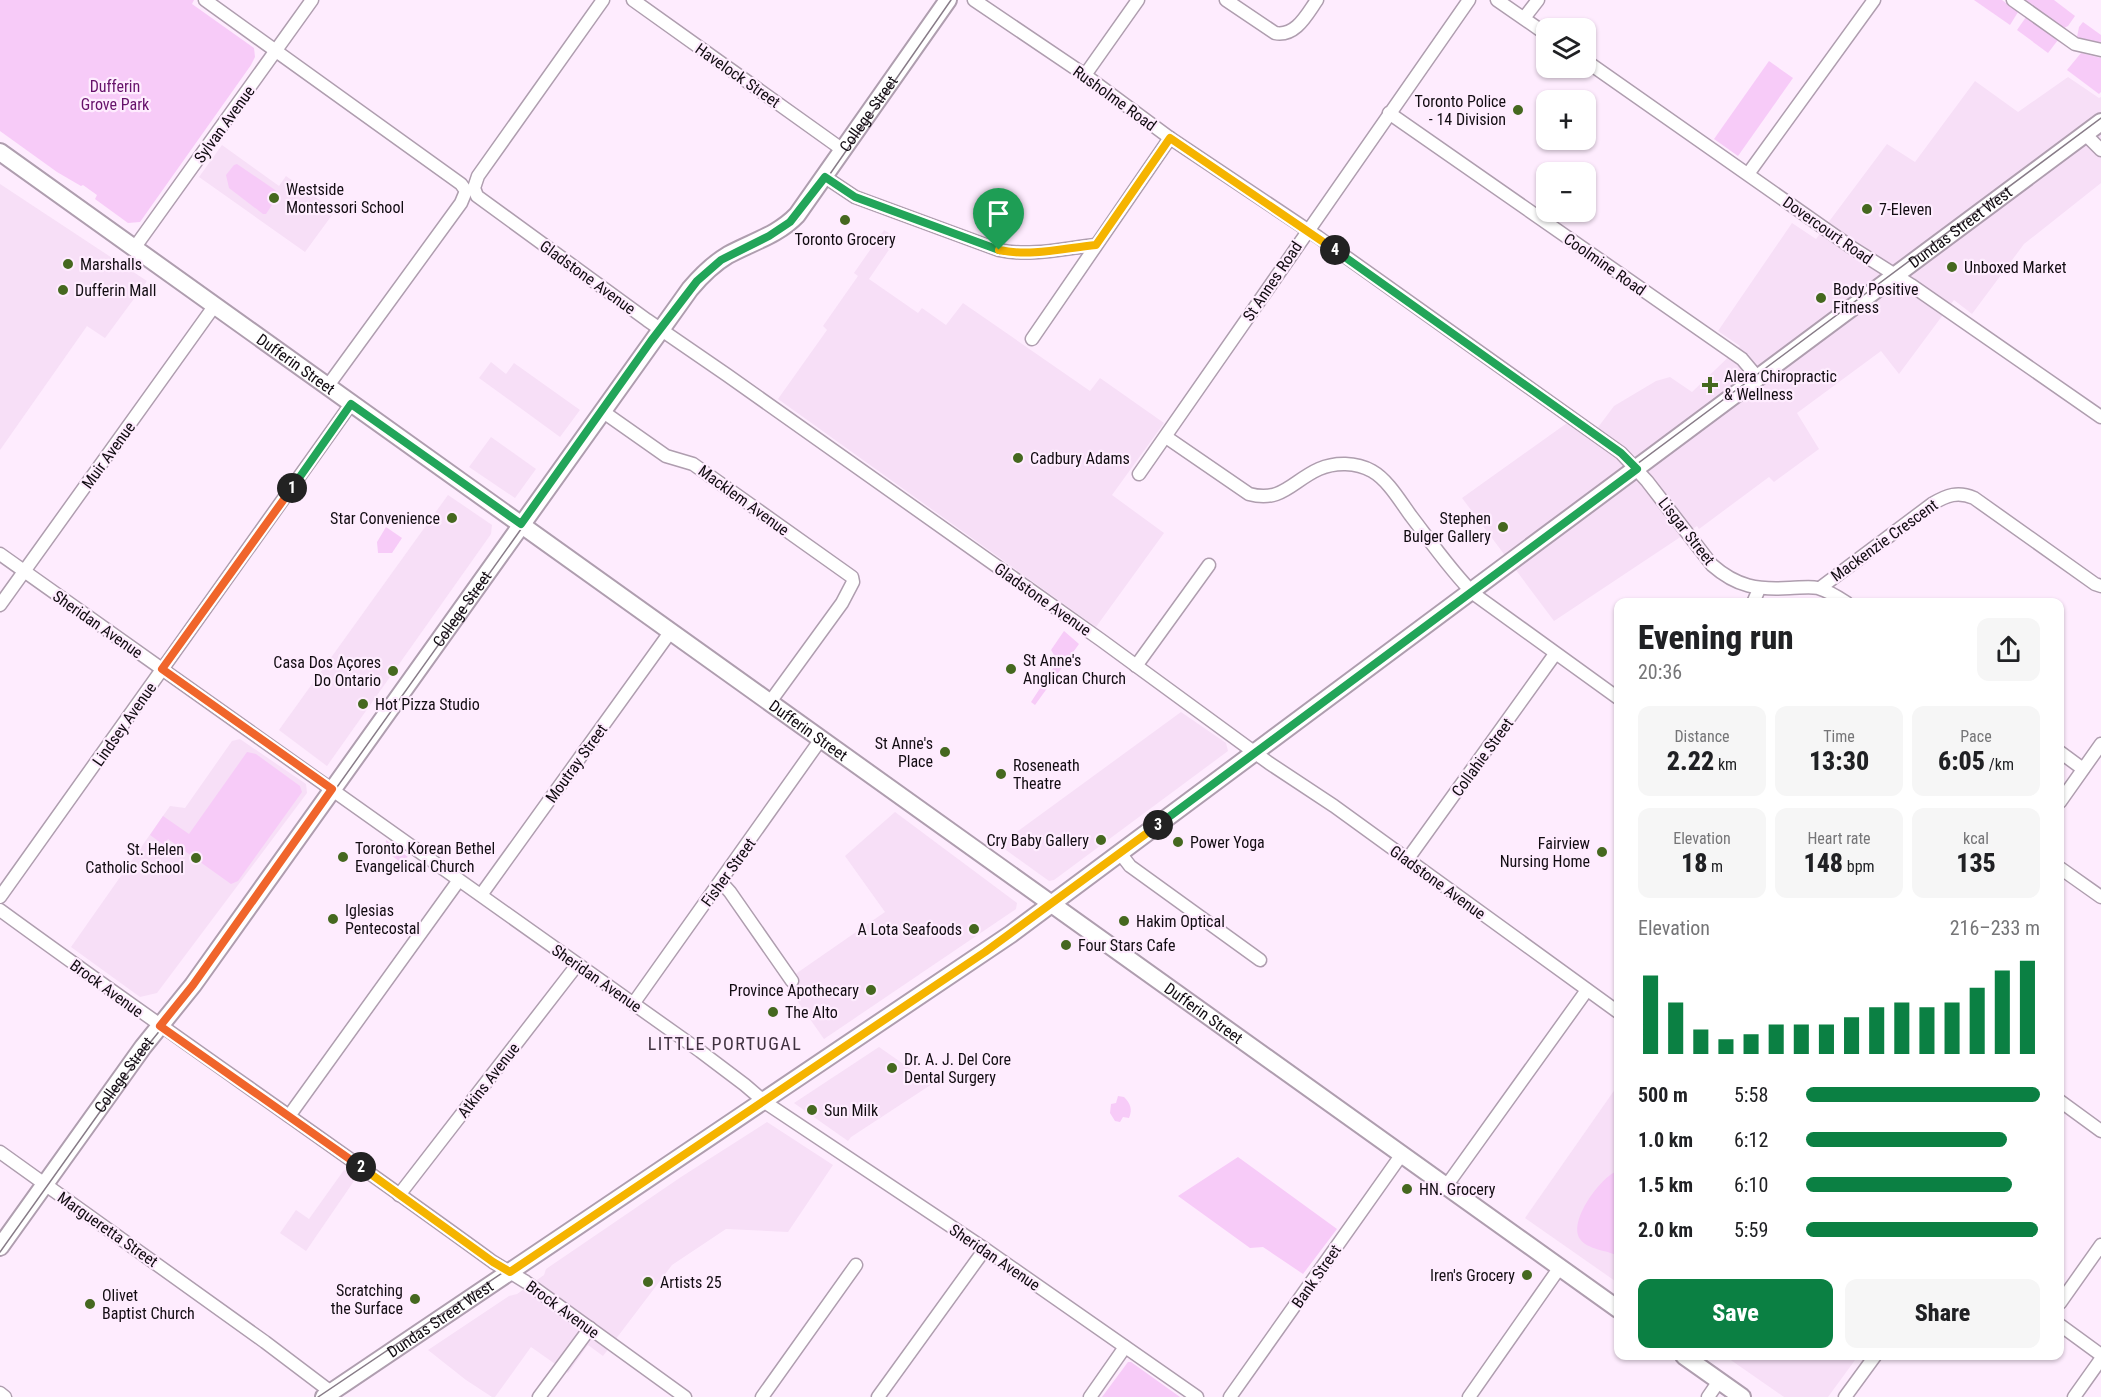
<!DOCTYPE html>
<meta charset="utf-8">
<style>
:root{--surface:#fff;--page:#f6f6f6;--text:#202124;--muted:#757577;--accent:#0b8043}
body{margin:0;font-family:"Roboto Condensed",sans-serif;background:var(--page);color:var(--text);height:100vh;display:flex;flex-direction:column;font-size:22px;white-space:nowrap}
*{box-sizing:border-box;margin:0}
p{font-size:20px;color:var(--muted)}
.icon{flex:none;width:33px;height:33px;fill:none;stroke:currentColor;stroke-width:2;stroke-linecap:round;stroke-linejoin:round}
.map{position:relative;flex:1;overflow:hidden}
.drawer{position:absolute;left:1614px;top:598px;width:450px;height:762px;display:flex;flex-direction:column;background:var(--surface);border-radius:12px;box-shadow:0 2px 4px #0004}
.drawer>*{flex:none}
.fabs{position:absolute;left:1536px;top:18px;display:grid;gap:12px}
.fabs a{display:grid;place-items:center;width:60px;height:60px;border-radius:12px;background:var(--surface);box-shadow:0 2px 4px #0004;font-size:30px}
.pin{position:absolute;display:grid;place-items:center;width:51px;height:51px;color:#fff;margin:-62px -26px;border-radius:50% 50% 50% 0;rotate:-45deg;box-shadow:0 0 6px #0007}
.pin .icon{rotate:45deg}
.km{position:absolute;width:30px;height:30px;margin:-15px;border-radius:50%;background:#222;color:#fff;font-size:16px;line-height:30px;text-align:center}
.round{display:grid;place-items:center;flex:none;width:63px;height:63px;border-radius:12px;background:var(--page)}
.headline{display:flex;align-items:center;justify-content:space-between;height:102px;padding:0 24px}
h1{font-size:33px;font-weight:800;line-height:45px}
.stats{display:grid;grid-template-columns:repeat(3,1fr);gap:9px;height:102px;padding:6px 24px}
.stats div{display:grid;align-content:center;border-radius:12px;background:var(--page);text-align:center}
.stats b{font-size:26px;font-weight:800}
.stats small{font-size:16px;font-weight:400}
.stats p{font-size:16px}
.chart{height:168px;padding:12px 24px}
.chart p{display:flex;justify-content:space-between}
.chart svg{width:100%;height:108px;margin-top:6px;stroke:var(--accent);stroke-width:6}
.primary-button{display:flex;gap:12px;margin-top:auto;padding:12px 24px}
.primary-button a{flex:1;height:69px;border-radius:12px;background:var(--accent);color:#fff;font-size:24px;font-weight:800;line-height:69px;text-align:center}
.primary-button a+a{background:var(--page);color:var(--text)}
ul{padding:0 24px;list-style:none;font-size:20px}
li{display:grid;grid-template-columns:96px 72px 1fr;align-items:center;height:45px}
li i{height:15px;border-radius:8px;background:var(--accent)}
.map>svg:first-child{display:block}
</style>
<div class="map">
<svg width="2101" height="1397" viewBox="0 0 2101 1397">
<rect width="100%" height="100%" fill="#feecfe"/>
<g fill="#f7dff7">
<path d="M 2068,77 L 2099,98 L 2101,97 L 2101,183 L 2024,244 L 1972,314 L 1954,300 L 1899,374 L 1881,351 L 1797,413 L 1819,449 L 1774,482 L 1769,477 L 1699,529 L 1697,526 L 1554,621 L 1462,498 L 1567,423 L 1590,438 L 1614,406 L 1656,381 L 1670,377 L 1692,392 L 1740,346 L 1718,331 L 1792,223 L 1816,239 L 1887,144 L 1915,162 L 1975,81 L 2018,112 Z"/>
<path d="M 222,145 L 279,186 L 286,176 L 335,211 L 305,252 L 199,177 Z"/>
<path d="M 0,184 L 147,281 L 105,338 L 87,326 L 0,450 Z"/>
<path d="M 884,230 L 897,238 L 869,279 L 918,313 L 922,308 L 946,325 L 963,303 L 1090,391 L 1100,378 L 1164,423 L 1112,495 L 1164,533 L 1096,627 L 778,399 L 827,330 L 823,326 L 858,276 L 854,273 Z"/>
<path d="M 491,362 L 506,374 L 514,363 L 580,410 L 560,437 L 479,378 Z"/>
<path d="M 491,437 L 536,469 L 515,498 L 469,467 Z"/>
<path d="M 448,495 L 492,525 L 491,534 L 327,766 L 279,730 Z"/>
<path d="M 1181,712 L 1226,743 L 1228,751 L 1054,880 L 1049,881 L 999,845 Z"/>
<path d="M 240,739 L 306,784 L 307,793 L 157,993 L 140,997 L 71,947 L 170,806 L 185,808 L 232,741 Z"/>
<path d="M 895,812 L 1017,903 L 1016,909 L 824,1039 L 784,982 L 885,912 L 845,856 Z"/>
<path d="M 879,1047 L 932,1084 L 851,1137 L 848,1141 L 794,1103 Z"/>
<path d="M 1618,1085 L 1618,1283 L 1525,1218 Z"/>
<path d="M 767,1122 L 833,1165 L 788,1232 L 726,1229 L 672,1265 L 603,1356 L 588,1345 L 568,1373 L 531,1347 L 495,1397 L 492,1397 L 466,1380 L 428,1350 L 509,1296 L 517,1294 L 544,1275 L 546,1269 L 681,1177 Z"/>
<path d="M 344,1170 L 356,1178 L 306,1251 L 280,1233 L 296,1210 L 309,1219 Z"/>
<path d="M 1725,1356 L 1858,1356 L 1828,1397 L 1784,1397 Z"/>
</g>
<g fill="#f7cbf8">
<path d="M 0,0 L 194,0 L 192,4 L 254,48 L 255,57 L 251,65 L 140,222 L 128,223 L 95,199 L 97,195 L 83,185 L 81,186 L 57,172 L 0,131 Z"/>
<path d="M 1974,0 L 2002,0 L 2018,12 L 2010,25 Z"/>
<path d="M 2024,0 L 2054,0 L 2075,16 L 2068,26 L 2064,28 Z"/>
<path d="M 2026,17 L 2058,40 L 2048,53 L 2017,30 Z"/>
<path d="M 2083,22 L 2101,35 L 2101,43 L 2077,37 L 2079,27 Z"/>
<path d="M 2081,53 L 2101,58 L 2101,92 L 2099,94 L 2067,70 Z"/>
<path d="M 1769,61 L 1793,78 L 1738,156 L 1714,139 Z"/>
<path d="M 237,164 L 278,192 L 278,196 L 266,214 L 263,214 L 229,188 L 226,175 L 234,165 Z"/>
<path d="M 386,527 L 402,538 L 392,553 L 378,553 L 377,542 Z"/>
<path d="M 1064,631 L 1079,644 L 1035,705 L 1031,702 L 1056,664 L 1056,658 L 1051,650 Z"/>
<path d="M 247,752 L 256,754 L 300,786 L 302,792 L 238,881 L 231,884 L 168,839 L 164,845 L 150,835 L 163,816 L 189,834 Z"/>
<path d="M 386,840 L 408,857 L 399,861 L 388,853 Z"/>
<path d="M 1118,1096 L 1124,1097 C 1130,1103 1133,1109 1129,1118 L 1123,1117 L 1120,1122 L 1115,1121 L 1110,1113 L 1111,1104 L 1116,1103 Z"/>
<path d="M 1238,1157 L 1337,1229 L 1303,1274 L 1263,1247 L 1250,1248 L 1178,1196 Z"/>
<path d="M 1615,1172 L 1618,1172 L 1618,1256 C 1607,1250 1588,1250 1580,1239 C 1568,1221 1600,1179 1615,1172 Z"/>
<path d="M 1128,1362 L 1131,1362 L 1180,1397 L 1102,1397 Z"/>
</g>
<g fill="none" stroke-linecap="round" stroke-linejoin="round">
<g stroke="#af9eaf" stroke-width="15">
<g id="street">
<path d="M 205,0 L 461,184 L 466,191 L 461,203 L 327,387"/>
<path d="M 603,0 L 478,176 L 474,188 L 477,196 L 647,320 L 727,375 L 1101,640 L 1269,763 L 1334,806 L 1618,1012"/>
<path d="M 633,0 L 843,150"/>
<path d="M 974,0 L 1085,75 L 1170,138 L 1318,237 L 1621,453 L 1647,481 L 1712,565 C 1737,587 1758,590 1790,588 C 1799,588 1809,586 1818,588 C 1829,591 1838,597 1847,603"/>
<path d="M 1226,0 L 1275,33 C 1296,37 1307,14 1317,0"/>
<path d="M 1497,0 L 1546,34"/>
<path d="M 2013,0 L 2075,44 L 2101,50"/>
<path d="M 1524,18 L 1538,0"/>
<path d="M 1586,61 L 1851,247 L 1911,285 L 2101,417"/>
<path d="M 1085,75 L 1138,0"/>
<path d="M 1389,113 L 1742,359 L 1758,378"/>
<path d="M 2085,134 L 2101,150"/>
<path d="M 1748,174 L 1874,0"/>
<path d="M 825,177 L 855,197 L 999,250 C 1032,257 1064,248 1096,245"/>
<path d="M 135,247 L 312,0"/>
<path d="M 1032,339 L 1170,138"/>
<path d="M 602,411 L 666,456 L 693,464 L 852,577 L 853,582 L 842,603 L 770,702"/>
<path d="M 1166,437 L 1249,494 C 1282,503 1292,481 1319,469 C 1335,462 1356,462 1372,471 C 1388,480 1400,501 1411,516 C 1431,542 1450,570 1474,594 L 1618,698"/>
<path d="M 1139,474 L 1469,0"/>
<path d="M 0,554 L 700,1051 L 745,1085 L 766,1103 L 985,1249 L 1197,1397"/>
<path d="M 1820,588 L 1932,504 C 1947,495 1958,491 1974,498 L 2095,584 L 2101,586"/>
<path d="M 1753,603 L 1759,589"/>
<path d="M 0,605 L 215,305"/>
<path d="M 1136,666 L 1209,565"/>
<path d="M 2060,752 L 2083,769"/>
<path d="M 2060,802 L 2101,744"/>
<path d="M 1120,853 L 1130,866 L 1260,960"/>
<path d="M 1407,860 L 1555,654"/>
<path d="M 2060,868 L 2101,897"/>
<path d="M 721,882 L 730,892 L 792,981"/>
<path d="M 481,895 L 671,631"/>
<path d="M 0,897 L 351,404"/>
<path d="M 0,910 C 163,1029 330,1143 493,1262 L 526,1282 L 685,1397"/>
<path d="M 633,1004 L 821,739"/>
<path d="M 2060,1101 L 2101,1131"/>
<path d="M 289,1116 L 459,880"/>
<path d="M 0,1152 L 265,1342 L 331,1392"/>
<path d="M 1447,1185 L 1587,990"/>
<path d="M 399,1195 L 577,965"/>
<path d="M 2060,1303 L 2101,1245"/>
<path d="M 2060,1325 L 2101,1355"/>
<path d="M 0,1393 L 5,1397"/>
<path d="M 539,1397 L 590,1328"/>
<path d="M 762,1397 L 856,1265"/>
<path d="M 878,1397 L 985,1249"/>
<path d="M 1090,1397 L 1125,1347"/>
<path d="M 1230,1397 L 1402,1154"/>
<path d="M 1469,1397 L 1560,1267"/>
<path d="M 1708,1397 L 1719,1381"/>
<path d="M 1845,1397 L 1875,1356"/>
<path d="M 2074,1397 L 2101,1359"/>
</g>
</g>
<g stroke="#af9eaf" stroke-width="20">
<g id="secondary">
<path id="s1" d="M 0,152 L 1618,1309"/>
<path id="s2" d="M 0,1247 L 143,1047 L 193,985 L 690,289 C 701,276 713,264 728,255 C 752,242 778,235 797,215 L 948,0"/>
<path d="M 1684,1356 L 1742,1397"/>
<path id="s3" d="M 324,1397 L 1011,934 L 2101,122"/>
</g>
</g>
<use href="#street" stroke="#fff" stroke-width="12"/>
<use href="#secondary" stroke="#fff" stroke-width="16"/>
<g stroke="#887c88" stroke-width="1.5">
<path d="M 0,1252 L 144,1050 L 188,996 L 678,309 C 695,287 712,268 736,254 C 757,243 782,237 798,220 L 951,0"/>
<path d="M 318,1397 L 1016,927 L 2101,118"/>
</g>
</g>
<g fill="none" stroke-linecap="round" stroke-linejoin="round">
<g stroke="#fff" stroke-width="12">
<path id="split-1" d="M 292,488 L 351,404 L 521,524 L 651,341 L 697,281 L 721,260 L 769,236 L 790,222 L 825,177 L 855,197 L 999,250"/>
</g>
<g stroke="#fff" stroke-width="12">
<path id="split-2" d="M 292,488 L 162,669 L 332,789 L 193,985 L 160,1026 L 361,1167"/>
</g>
<g stroke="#fff" stroke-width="12">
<path id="split-3" d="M 361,1167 L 493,1262 L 510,1272 L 985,952 L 1158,825"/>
</g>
<g stroke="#fff" stroke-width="12">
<path id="split-4" d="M 1158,825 L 1637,469 L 1621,453 L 1335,250"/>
</g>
<g stroke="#fff" stroke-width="12">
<path id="split-5" d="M 999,250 C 1032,257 1064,248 1096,245 L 1170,138 L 1335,250"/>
</g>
<use href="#split-1" stroke="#22a559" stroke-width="8"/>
<use href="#split-2" stroke="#f0652b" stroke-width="8"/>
<use href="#split-3" stroke="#f5b400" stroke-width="8"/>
<use href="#split-4" stroke="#22a559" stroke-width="8"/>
<use href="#split-5" stroke="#f5b400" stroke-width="8"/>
</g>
<g fill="#45681f" stroke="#feecfe" stroke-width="2">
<circle cx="1518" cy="110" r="6"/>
<circle cx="274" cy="198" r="6"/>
<circle cx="1867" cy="209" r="6"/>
<circle cx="845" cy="220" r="6"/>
<circle cx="68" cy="264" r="6"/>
<circle cx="1952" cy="267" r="6"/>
<circle cx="63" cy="290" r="6"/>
<circle cx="1821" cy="298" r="6"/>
<path d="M1707 376h6v6h6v6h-6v6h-6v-6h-6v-6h6z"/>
<circle cx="1018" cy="458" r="6"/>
<circle cx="452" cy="518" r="6"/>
<circle cx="1503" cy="527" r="6"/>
<circle cx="1011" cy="669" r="6"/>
<circle cx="393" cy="671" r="6"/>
<circle cx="363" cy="704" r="6"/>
<circle cx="945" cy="752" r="6"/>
<circle cx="1001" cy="774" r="6"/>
<circle cx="1101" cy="840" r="6"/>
<circle cx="1178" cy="842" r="6"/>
<circle cx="1602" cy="852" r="6"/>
<circle cx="343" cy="857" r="6"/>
<circle cx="196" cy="858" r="6"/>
<circle cx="333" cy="919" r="6"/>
<circle cx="1124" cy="921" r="6"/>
<circle cx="974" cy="929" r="6"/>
<circle cx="1066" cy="945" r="6"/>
<circle cx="871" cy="990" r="6"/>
<circle cx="773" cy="1012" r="6"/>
<circle cx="892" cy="1068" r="6"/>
<circle cx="812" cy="1110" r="6"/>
<circle cx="1407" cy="1189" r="6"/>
<circle cx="1527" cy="1275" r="6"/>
<circle cx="648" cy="1282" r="6"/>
<circle cx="415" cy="1299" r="6"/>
<circle cx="90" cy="1304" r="6"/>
</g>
<g text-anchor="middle" stroke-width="4.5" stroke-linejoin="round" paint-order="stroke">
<g font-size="16" fill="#120c12" stroke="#feecfe">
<text transform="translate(738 75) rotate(35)" y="6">Havelock Street</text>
<text transform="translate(1115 98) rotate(36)" y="6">Rusholme Road</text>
<text dy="6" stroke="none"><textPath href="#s2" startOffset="1436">College Street</textPath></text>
<text transform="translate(224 124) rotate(-54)" y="6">Sylvan Avenue</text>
<text dy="6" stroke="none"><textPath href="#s3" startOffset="2012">Dundas Street West</textPath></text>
<text transform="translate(1828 230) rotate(35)" y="6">Dovercourt Road</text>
<text transform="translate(1605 264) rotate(35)" y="6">Coolmine Road</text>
<text transform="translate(588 277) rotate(36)" y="6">Gladstone Avenue</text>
<text transform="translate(1272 281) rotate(-56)" y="6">St Annes Road</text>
<text dy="6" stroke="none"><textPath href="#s1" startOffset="364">Dufferin Street</textPath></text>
<text transform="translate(108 455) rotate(-54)" y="6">Muir Avenue</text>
<text transform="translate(744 500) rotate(36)" y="6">Macklem Avenue</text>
<text transform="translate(1687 531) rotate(52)" y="6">Lisgar Street</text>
<text transform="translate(1884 540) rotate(-36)" y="6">Mackenzie Crescent</text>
<text transform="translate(1043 599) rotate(35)" y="6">Gladstone Avenue</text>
<text dy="6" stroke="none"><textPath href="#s2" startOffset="788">College Street</textPath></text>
<text transform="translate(98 624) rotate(35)" y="6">Sheridan Avenue</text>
<text transform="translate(124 724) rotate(-55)" y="6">Lindsey Avenue</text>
<text dy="6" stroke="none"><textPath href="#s1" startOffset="994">Dufferin Street</textPath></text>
<text transform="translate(1482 757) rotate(-54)" y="6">Collahie Street</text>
<text transform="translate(576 763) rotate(-54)" y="6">Moutray Street</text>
<text transform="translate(728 872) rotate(-54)" y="6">Fisher Street</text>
<text transform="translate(1438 882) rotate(36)" y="6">Gladstone Avenue</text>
<text transform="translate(597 978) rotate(35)" y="6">Sheridan Avenue</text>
<text transform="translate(107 988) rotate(36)" y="6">Brock Avenue</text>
<text dy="6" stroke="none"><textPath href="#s1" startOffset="1480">Dufferin Street</textPath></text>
<text dy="6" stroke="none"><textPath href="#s2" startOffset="212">College Street</textPath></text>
<text transform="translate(488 1080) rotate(-52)" y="6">Atkins Avenue</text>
<text transform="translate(108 1229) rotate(35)" y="6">Margueretta Street</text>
<text transform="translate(995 1257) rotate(34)" y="6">Sheridan Avenue</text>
<text transform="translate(1316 1276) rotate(-55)" y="6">Bank Street</text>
<text transform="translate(563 1309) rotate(36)" y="6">Brock Avenue</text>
<text dy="6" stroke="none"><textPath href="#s3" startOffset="140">Dundas Street West</textPath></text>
</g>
<g font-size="16" fill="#66116a" stroke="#feecfe">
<text x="115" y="92">Dufferin<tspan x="115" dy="18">Grove Park</tspan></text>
</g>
<g font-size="16" fill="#120c12" stroke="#feecfe" text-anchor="start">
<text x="1506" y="107" text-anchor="end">Toronto Police<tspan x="1506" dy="18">- 14 Division</tspan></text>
<text x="286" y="195">Westside<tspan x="286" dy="18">Montessori School</tspan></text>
<text x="1879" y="215">7-Eleven</text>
<text x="845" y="245" text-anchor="middle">Toronto Grocery</text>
<text x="80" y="270">Marshalls</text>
<text x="1964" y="273">Unboxed Market</text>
<text x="1833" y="295">Body Positive<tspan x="1833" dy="18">Fitness</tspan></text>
<text x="75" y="296">Dufferin Mall</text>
<text x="1724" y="382">Alera Chiropractic<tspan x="1724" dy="18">&amp; Wellness</tspan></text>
<text x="1030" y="464">Cadbury Adams</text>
<text x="440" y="524" text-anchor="end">Star Convenience</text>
<text x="1491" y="524" text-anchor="end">Stephen<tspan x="1491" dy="18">Bulger Gallery</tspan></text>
<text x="1023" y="666">St Anne's<tspan x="1023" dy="18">Anglican Church</tspan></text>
<text x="381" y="668" text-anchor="end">Casa Dos Açores<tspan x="381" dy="18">Do Ontario</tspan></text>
<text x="375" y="710">Hot Pizza Studio</text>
<text x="933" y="749" text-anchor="end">St Anne's<tspan x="933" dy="18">Place</tspan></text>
<text x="1013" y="771">Roseneath<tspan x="1013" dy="18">Theatre</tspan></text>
<text x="1089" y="846" text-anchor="end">Cry Baby Gallery</text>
<text x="1190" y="848">Power Yoga</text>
<text x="1590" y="849" text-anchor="end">Fairview<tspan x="1590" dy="18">Nursing Home</tspan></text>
<text x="355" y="854">Toronto Korean Bethel<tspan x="355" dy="18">Evangelical Church</tspan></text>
<text x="184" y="855" text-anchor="end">St. Helen<tspan x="184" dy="18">Catholic School</tspan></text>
<text x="345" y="916">Iglesias<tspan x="345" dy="18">Pentecostal</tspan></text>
<text x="1136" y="927">Hakim Optical</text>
<text x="962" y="935" text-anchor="end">A Lota Seafoods</text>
<text x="1078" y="951">Four Stars Cafe</text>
<text x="859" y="996" text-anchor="end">Province Apothecary</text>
<text x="785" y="1018">The Alto</text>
<text x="904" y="1065">Dr. A. J. Del Core<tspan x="904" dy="18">Dental Surgery</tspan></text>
<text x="824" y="1116">Sun Milk</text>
<text x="1419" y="1195">HN. Grocery</text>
<text x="1515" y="1281" text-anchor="end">Iren's Grocery</text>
<text x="660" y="1288">Artists 25</text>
<text x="403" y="1296" text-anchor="end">Scratching<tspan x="403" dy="18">the Surface</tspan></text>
<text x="102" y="1301">Olivet<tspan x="102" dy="18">Baptist Church</tspan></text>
</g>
<g font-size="18" letter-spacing="1.5" fill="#403240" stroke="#feecfe">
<text x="725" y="1050">LITTLE PORTUGAL</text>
</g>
</g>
</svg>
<div class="fabs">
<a><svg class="icon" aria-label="layers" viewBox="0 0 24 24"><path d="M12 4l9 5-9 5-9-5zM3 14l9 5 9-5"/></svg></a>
<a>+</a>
<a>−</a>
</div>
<div class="pin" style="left:999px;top:250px;background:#1e9e55"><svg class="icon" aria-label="arrive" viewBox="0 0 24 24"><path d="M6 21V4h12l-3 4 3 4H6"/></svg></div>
<b class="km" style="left:292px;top:488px">1</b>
<b class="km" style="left:361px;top:1167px">2</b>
<b class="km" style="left:1158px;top:825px">3</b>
<b class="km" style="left:1335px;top:250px">4</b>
<section class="drawer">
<div class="headline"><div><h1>Evening run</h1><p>20:36</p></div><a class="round"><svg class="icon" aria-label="share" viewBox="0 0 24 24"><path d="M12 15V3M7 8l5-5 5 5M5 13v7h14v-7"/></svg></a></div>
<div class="stats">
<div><p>Distance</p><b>2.22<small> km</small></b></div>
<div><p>Time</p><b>13:30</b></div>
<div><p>Pace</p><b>6:05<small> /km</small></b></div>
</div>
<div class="stats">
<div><p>Elevation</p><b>18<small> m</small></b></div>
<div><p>Heart rate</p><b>148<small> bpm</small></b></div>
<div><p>kcal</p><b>135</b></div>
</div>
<div class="chart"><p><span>Elevation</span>216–233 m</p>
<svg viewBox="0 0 160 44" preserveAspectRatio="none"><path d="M5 44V12M15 44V23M25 44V34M35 44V38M45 44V36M55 44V32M65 44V32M75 44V32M85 44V29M95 44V25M105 44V23M115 44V25M125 44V23M135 44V17M145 44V10M155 44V6"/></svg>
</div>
<ul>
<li><b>500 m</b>5:58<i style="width:100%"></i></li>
<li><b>1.0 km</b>6:12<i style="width:86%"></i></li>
<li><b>1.5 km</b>6:10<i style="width:88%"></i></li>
<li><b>2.0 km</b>5:59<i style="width:99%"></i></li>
</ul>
<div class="primary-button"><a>Save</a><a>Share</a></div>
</section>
</div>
